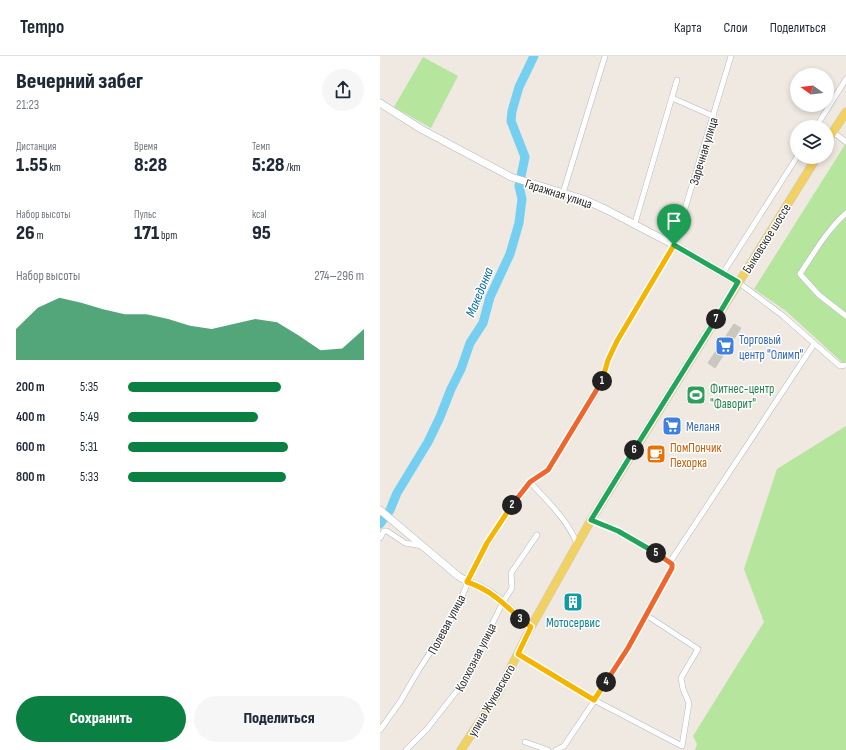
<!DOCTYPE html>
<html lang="ru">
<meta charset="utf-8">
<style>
:root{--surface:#fff;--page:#f6f6f7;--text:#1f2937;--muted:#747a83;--line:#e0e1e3;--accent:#0b8043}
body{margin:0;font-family:"Sofia Sans Condensed",sans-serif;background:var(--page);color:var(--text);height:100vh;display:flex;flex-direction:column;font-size:15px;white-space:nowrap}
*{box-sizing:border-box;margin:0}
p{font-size:13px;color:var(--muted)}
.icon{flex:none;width:22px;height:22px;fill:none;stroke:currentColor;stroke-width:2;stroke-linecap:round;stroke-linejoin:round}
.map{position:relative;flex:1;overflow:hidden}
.details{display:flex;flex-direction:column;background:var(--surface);width:380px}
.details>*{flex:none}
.needle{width:26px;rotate:285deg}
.controls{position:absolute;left:410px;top:12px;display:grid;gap:8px}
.controls a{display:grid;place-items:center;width:44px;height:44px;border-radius:50%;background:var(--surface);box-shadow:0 2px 6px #0003;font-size:20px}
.pin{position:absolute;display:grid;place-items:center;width:34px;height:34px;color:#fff;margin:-41px -17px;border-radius:50% 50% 50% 0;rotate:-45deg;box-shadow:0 0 4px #0007}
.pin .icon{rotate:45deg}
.km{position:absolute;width:20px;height:20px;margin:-10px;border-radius:50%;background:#222;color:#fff;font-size:11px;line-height:20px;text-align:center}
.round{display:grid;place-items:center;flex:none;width:42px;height:42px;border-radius:21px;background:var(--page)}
.head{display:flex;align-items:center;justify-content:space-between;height:68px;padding:0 16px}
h1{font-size:22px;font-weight:800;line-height:30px}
.figures{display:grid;grid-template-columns:repeat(3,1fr);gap:6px;height:68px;padding:4px 16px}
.figures div{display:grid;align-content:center}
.figures b{font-size:20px;font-weight:800}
.figures small{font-size:11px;font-weight:400}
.figures p{font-size:11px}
.chart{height:112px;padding:8px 16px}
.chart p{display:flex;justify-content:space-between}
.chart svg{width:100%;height:72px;margin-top:4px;fill:var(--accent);opacity:.7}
.button{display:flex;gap:8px;margin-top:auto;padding:8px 16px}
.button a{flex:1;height:46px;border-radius:24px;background:var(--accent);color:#fff;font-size:16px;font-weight:800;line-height:46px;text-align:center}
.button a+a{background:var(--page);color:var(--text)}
ul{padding:0 16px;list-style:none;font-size:13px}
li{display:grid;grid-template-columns:64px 48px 1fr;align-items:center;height:30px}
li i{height:10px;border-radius:5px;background:var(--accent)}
header{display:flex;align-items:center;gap:24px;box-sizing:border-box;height:56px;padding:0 20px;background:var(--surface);border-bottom:1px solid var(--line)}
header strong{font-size:19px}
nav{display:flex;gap:22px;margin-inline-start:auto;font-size:14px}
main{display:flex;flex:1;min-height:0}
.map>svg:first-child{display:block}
</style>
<header>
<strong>Tempo</strong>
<nav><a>Карта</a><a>Слои</a><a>Поделиться</a></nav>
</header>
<main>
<section class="details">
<div class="head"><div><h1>Вечерний забег</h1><p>21:23</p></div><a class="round"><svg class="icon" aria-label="share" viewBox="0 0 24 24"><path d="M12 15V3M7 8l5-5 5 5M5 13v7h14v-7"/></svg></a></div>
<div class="figures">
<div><p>Дистанция</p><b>1.55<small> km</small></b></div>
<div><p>Время</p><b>8:28</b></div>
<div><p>Темп</p><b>5:28<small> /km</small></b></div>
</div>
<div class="figures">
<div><p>Набор высоты</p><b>26<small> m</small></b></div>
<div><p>Пульс</p><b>171<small> bpm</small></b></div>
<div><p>kcal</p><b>95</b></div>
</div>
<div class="chart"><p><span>Набор высоты</span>274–296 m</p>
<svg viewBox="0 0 160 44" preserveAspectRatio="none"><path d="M0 44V25L10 12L20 6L30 9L40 13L50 16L60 16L70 19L80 23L90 25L100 22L110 19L120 21L130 29L140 38L150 37L160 25V44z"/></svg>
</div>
<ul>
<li><b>200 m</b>5:35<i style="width:65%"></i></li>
<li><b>400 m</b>5:49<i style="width:55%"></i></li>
<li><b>600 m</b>5:31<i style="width:68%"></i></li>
<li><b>800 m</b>5:33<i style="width:67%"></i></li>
</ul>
<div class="button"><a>Сохранить</a><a>Поделиться</a></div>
</section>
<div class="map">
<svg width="466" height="694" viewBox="0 0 466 694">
<rect width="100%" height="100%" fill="#efe9e1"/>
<g fill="#b6e59e">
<path d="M 43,1 L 78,20 L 51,72 L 14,51 Z"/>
<path d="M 466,87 L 466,310 L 406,255 L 374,233 Z"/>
<path d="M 466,370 L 466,694 L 315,694 L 317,688 L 313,680 L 384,566 L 364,513 L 397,413 Z"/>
</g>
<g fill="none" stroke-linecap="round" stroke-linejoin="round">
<path stroke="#75cff0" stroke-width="9" d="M 0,468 L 10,454 L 17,437 L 48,386 L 60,361 L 71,333 L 81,313 L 90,287 L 103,267 L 110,241 L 130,198 L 139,167 L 142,143 L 139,130 L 145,101 L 131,65 L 132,55 L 139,31 L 154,0"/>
</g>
<path fill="#cbc7bf" stroke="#cbc5ba" d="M 354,268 L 361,272 L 335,312 L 328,307 Z"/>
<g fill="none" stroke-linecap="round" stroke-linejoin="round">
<g stroke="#b4b7c1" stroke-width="6">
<g id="street">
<path d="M 292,42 L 333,60"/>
<path d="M 436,71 L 466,23"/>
<path d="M 453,76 L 466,86"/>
<path d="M 183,137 L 225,0"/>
<path d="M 466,157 C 447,174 434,197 420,218 L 439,239 L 466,260"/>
<path d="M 255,167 L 297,24"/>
<path d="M 343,217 L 417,101"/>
<path d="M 358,226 L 402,259 L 460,310 L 466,309"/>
<path d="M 150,426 C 167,445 188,464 197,488"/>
<path d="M 0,482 L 4,475 L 7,475 L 25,487 L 42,490"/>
<path d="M 290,506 L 434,288"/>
<path d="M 138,598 L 214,644 L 302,690 L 309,647 L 303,633 L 301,622 L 318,593 L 266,559"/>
<path d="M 0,674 L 20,646 L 38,615 L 66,572 L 78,550 L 95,509 L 133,447 L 150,426 L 168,415 L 178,399 L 218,334 L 224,321 L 228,304 L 237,285 L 294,189 L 351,0"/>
<path d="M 145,686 L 168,694"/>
<path d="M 26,694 L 47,673 L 83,627 L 123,546 L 132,532 L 131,517 L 157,479"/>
<path d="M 176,694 L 184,690 L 233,617 L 292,512 L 292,508 L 290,506 L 238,475 L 211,464"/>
</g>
</g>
<g stroke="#b4b7c1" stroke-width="8">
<g id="secondary">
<path d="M 0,47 L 41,73 L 131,121 L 203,143 L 227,154 L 294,189 L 358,226"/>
<path d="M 0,454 L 78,520 C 88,527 101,529 111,537 C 125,547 137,560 151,571"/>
</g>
</g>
<g stroke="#c9c9c9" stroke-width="9">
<g id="primary">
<path d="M 447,85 L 466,56"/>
<path d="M 81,694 L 117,639 L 151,571 L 211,464 L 437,101"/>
</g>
</g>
<use href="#street" stroke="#fff" stroke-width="5"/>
<use href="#secondary" stroke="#fff" stroke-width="7"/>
<use href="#primary" stroke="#f2d163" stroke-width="8"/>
</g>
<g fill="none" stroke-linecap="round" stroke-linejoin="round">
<g stroke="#fff" stroke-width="8">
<path id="split-1" d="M 222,325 L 228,304 L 237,285 L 294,189"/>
</g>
<g stroke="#fff" stroke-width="8">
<path id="split-2" d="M 132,449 L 150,426 L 168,414 L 222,325"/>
</g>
<g stroke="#fff" stroke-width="8">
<path id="split-3" d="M 132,449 L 107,487 L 87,526 C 109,533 124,547 140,563"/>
</g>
<g stroke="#fff" stroke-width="8">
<path id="split-4" d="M 140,563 L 151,571 L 138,598 L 214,644 L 226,626"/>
</g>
<g stroke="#fff" stroke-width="8">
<path id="split-5" d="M 226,626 L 248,592 L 292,512 L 292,508 L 276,497"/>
</g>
<g stroke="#fff" stroke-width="8">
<path id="split-6" d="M 254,394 L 211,464 L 238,475 L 276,497"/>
</g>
<g stroke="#fff" stroke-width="8">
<path id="split-7" d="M 254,394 L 336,263"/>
</g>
<g stroke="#fff" stroke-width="8">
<path id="split-8" d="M 294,189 L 358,226 L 336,263"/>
</g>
<use href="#split-1" stroke="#f5b400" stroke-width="5"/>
<use href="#split-2" stroke="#f0652b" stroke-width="5"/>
<use href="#split-3" stroke="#f5b400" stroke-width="5"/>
<use href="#split-4" stroke="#f5b400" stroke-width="5"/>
<use href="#split-5" stroke="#f0652b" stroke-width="5"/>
<use href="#split-6" stroke="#22a559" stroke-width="5"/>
<use href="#split-7" stroke="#22a559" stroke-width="5"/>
<use href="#split-8" stroke="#22a559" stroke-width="5"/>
</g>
<defs>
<g id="supermarket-square" transform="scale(1)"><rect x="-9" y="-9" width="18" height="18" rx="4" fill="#3f7fe0" stroke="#fff"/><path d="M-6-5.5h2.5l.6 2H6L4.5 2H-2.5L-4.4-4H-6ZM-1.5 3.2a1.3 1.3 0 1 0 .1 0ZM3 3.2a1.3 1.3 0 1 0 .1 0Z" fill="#fff"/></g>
<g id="stadium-square" transform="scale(1)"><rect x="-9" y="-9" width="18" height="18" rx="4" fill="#2e9e5b" stroke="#fff"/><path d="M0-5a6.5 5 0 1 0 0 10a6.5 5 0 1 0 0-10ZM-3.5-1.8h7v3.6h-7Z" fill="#fff"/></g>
<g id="cafe-square" transform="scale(1)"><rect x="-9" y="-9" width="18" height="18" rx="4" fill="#e8710a" stroke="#fff"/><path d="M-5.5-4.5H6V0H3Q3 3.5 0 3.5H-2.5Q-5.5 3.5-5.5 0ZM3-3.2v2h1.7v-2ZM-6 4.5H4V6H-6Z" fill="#fff"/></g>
<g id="building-square" transform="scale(1)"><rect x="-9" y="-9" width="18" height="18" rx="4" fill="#0f9aa8" stroke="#fff"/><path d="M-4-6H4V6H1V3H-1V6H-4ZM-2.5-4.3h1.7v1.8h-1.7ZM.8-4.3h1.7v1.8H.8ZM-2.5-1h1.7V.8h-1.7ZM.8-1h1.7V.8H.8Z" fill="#fff"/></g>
</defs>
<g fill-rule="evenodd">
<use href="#supermarket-square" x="345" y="290"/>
<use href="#stadium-square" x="316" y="339"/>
<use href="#supermarket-square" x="292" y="370"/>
<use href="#cafe-square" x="276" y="398"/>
<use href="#building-square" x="193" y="546"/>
</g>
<g text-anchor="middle" stroke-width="3" stroke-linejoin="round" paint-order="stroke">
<g font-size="13" fill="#2e2e2e" stroke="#fff">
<text transform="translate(323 95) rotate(-73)" y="5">Заречная улица</text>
<text transform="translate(179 137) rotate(18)" y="5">Гаражная улица</text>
<text transform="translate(386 182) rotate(-58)" y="5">Быковское шоссе</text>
<text transform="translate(66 568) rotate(-62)" y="5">Полевая улица</text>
<text transform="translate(95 601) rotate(-63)" y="5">Колхозная улица</text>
<text transform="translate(111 644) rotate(-60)" y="5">улица Жуковского</text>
</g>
<g font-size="13" fill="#366cbe" stroke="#fff" text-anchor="start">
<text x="359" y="288">Торговый<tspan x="359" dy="15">центр "Олимп"</tspan></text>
<text x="306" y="375">Меланя</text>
</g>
<g font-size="13" fill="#27864d" stroke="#fff" text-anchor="start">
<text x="330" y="337">Фитнес-центр<tspan x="330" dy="15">"Фаворит"</tspan></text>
</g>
<g font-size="13" fill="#c56008" stroke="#fff" text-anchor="start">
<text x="290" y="396">ПомПончик<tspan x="290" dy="15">Пехорка</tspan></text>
</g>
<g font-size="13" fill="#0d838f" stroke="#fff">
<text x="193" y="571">Мотосервис</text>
</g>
<g font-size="14" font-style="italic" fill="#0d6fa3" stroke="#fff">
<text transform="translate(99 236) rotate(-68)" y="5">Македонка</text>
</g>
</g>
</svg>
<div class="controls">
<a><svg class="needle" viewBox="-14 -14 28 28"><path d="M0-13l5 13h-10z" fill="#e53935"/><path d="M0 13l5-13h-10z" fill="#747a83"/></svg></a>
<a><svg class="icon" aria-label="layers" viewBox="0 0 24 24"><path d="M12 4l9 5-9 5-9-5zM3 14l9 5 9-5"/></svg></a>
</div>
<div class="pin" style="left:294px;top:189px;background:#1e9e55"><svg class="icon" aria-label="arrive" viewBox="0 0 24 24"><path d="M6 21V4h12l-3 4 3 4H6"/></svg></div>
<b class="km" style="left:222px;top:325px">1</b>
<b class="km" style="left:132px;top:449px">2</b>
<b class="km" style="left:140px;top:563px">3</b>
<b class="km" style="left:226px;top:626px">4</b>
<b class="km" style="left:276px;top:497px">5</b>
<b class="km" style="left:254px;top:394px">6</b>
<b class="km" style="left:336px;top:263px">7</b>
</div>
</main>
